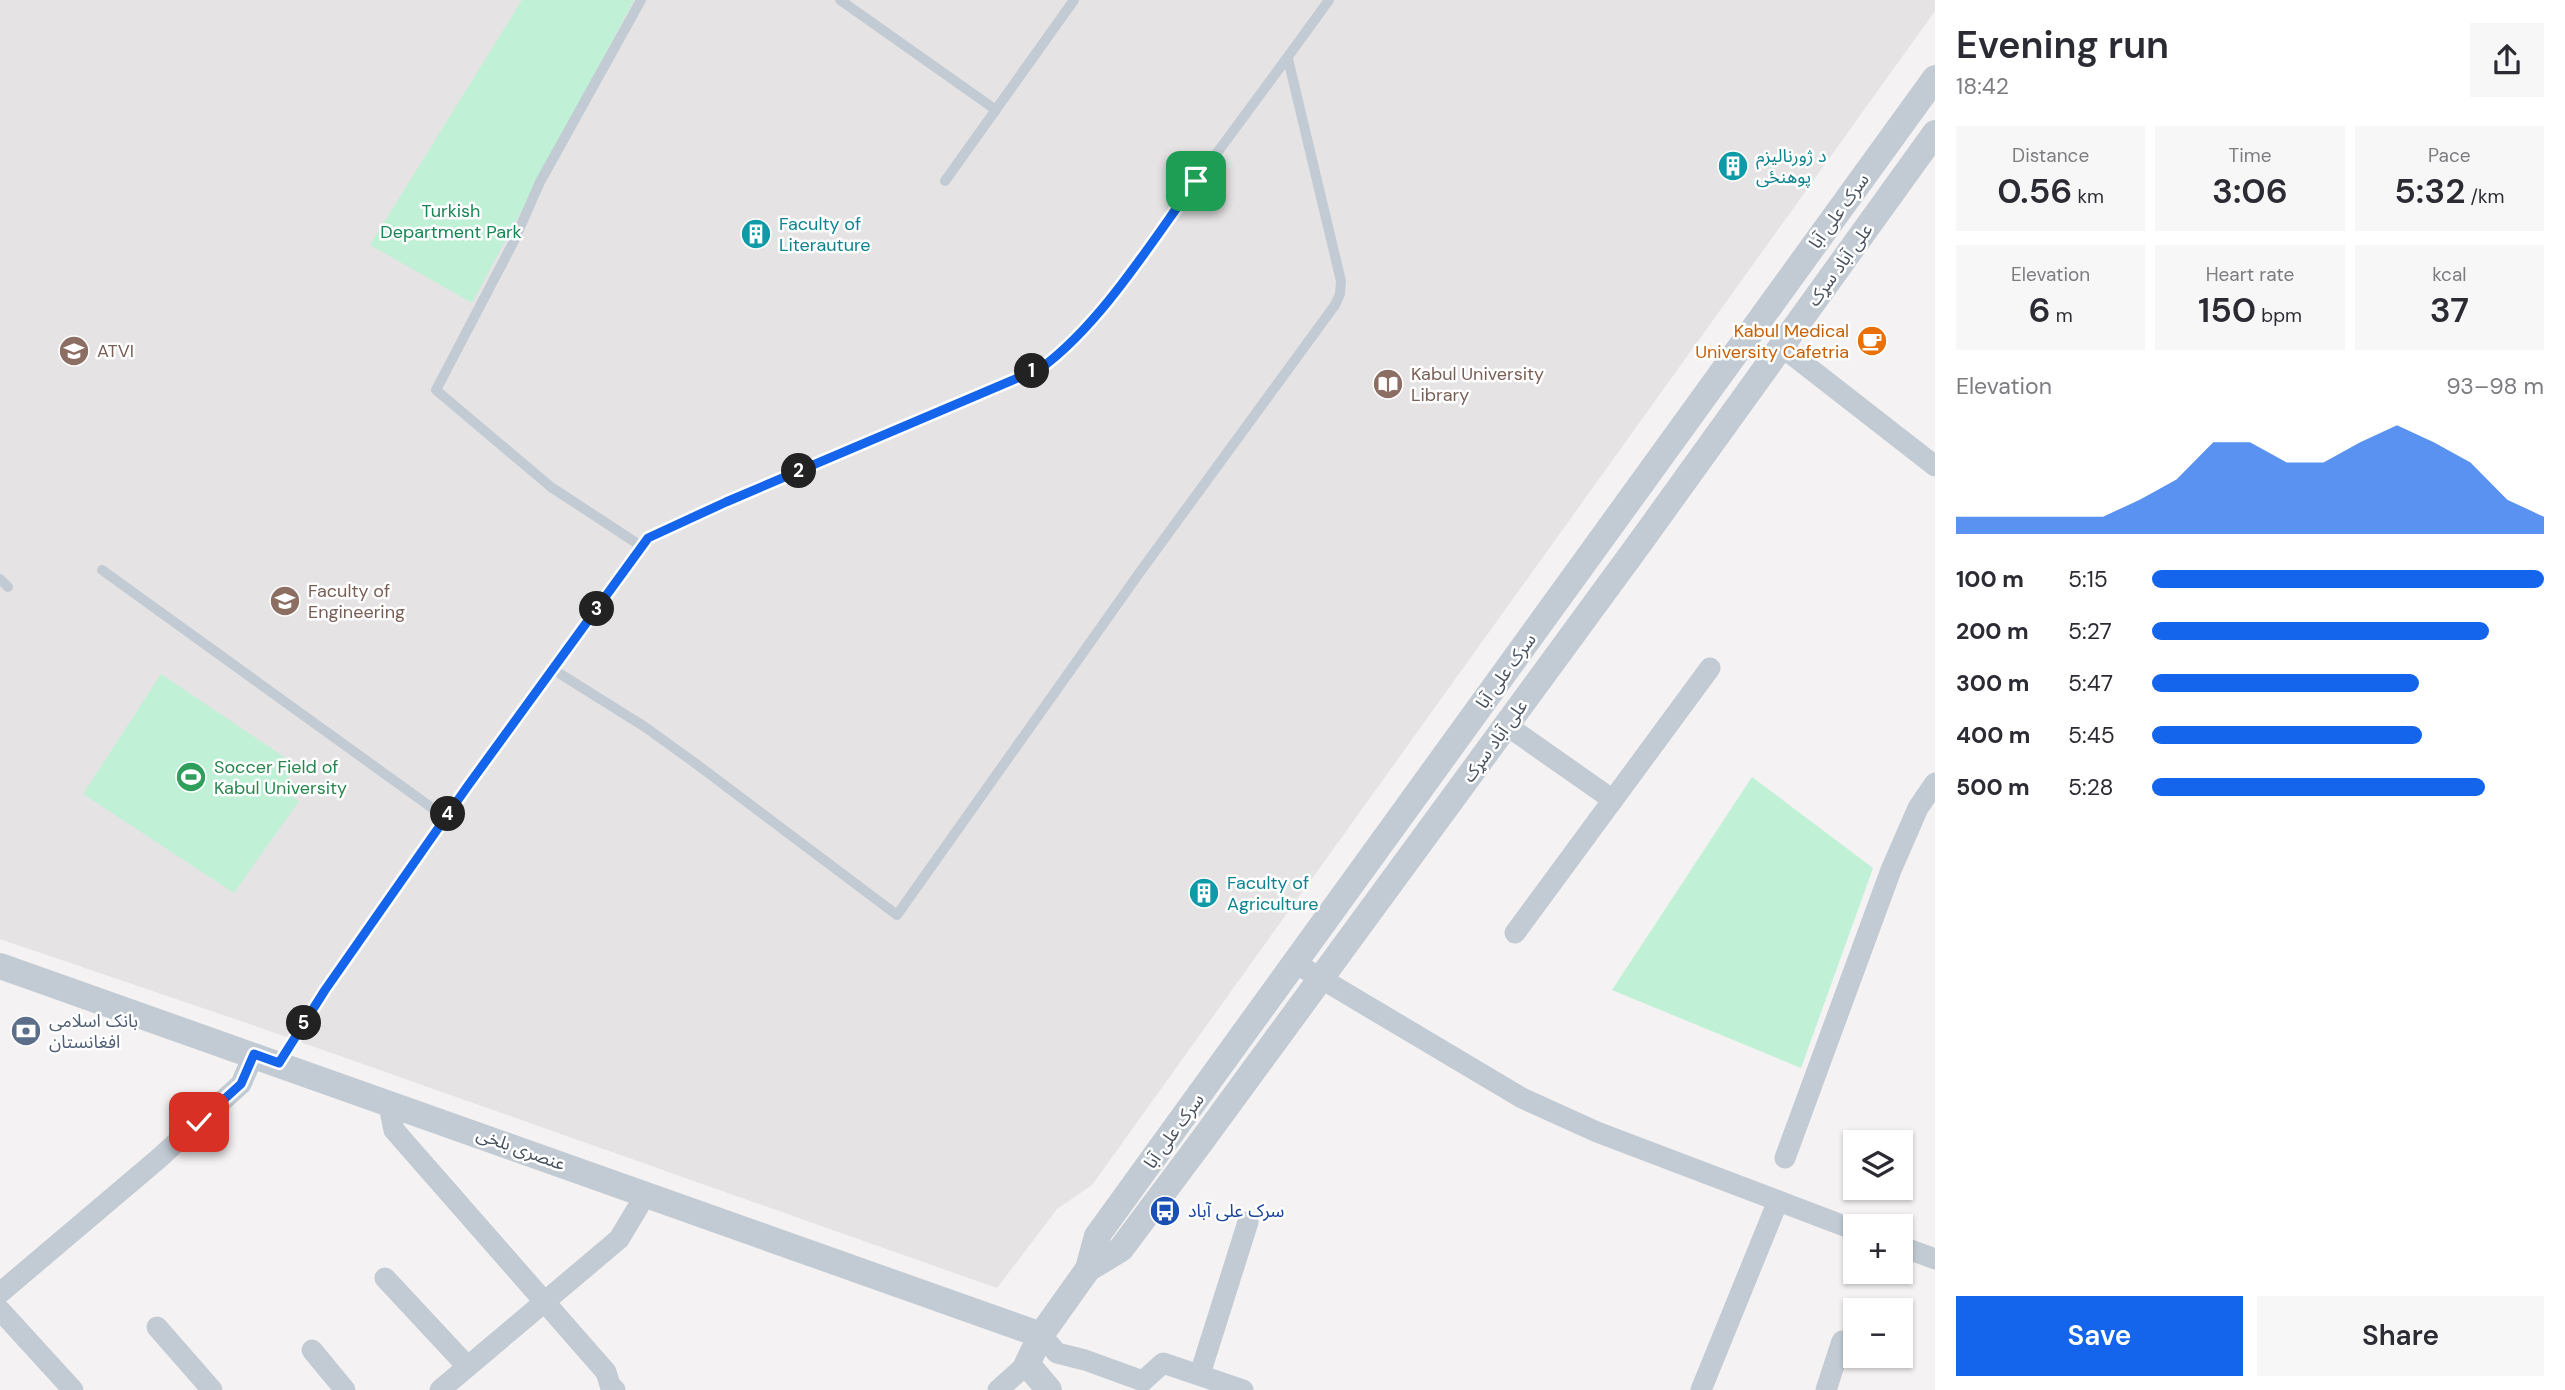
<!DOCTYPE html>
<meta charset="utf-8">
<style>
:root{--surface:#fff;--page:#f7f7f7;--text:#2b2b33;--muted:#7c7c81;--accent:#1465eb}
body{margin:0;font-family:"DM Sans","Noto Sans Arabic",sans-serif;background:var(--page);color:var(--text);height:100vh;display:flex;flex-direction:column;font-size:26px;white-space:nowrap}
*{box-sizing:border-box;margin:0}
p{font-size:23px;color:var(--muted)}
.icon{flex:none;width:38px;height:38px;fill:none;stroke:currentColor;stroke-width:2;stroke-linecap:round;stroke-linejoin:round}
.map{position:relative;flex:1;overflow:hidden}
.side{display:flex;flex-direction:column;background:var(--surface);width:630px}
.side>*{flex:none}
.controls{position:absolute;left:1843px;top:1130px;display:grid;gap:14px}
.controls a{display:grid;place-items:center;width:70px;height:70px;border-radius:0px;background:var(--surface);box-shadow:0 2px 5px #0004;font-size:35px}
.pin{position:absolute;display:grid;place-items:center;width:60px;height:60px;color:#fff;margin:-30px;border-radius:14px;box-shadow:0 4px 10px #0006}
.km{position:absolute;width:35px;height:35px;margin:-18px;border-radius:50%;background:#222;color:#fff;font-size:19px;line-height:35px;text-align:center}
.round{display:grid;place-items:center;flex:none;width:74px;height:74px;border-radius:0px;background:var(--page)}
.overview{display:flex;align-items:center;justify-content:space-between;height:119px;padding:0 21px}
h1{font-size:38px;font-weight:600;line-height:52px}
.stats{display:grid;grid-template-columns:repeat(3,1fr);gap:10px;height:119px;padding:7px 21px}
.stats div{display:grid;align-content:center;border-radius:0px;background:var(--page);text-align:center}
.stats b{font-size:35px;font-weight:600}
.stats small{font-size:19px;font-weight:400}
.stats p{font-size:19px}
.chart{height:196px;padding:14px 21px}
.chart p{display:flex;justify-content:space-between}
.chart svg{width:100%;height:126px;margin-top:7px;fill:var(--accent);opacity:.7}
.button{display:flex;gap:14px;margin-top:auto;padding:14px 21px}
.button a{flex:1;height:80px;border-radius:0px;background:var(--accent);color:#fff;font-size:28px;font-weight:600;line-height:80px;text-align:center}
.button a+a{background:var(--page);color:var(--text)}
ul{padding:0 21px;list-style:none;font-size:23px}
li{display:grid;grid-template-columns:112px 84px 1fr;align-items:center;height:52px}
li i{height:18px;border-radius:9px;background:var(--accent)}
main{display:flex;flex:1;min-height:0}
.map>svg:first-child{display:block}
</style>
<main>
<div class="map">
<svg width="1935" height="1390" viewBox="0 0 1935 1390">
<rect width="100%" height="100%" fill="#f4f2f2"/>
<path fill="#e5e3e4" d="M 0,0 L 1935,0 L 1935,11 L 1092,1185 L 1057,1209 L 997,1288 L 258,1027 L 0,939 Z"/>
<g fill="#c0f1d6">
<path d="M 522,0 L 634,0 L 472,303 L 370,245 Z"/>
<path d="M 161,674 L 296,765 L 281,790 L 299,801 L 234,893 L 83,794 Z"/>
<path d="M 1752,777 L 1873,868 L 1801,1068 L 1612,990 Z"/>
</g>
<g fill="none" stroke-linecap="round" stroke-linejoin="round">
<g stroke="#c2cbd3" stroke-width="10">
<path d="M 840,0 L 996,110"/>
<path d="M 945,181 L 1074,0"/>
<path d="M 641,546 L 551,487 L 436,390 L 514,241 L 540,182 L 641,0"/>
<path d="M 102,570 L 446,818"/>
<path d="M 0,579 L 8,587"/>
<path d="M 554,670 L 645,727 L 695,763 L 897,915 L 1140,572 L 1335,305 L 1340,294 L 1341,281 L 1288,59"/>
<path d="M 279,1063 L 325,990 L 467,787 L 648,538 L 726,502 L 1041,368 C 1093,331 1127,274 1165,223 C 1220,149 1275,75 1329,0"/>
</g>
<g stroke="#c2cbd3" stroke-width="21">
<path d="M 1781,346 L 1935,466"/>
<path d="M 1506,725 L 1613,800"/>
<path d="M 1515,933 L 1710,668"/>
<path d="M 1295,963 L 1522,1098 L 1597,1132 L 1855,1230"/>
<path d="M 388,1101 L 394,1130 L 606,1372 L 610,1385 L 615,1390"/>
<path d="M 1785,1158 L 1891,870 L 1918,808 L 1935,783"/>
<path d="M 1900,1246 L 1935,1259"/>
<path d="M 385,1278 L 467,1366"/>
<path d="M 0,1293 L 157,1160 L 241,1084 L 254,1054"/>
<path d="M 0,1310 L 73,1390"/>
<path d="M 157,1327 L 212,1390"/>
<path d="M 1041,1335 L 1057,1353 L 1085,1360 L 1143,1381 L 1163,1363 L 1243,1390"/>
<path d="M 312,1350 L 345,1390"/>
<path d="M 1200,1374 L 1248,1222"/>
<path d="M 440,1390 L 619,1239 L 646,1194"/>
<path d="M 998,1390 L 1027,1364"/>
<path d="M 1701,1390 L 1778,1201"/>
<path d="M 1826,1390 L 1842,1341"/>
</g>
<g stroke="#c2cbd3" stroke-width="26">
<path d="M 0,966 L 1041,1335"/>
<path d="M 1088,1269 L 1097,1236 L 1935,78"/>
<path d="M 1049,1390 L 1027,1364 L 1041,1335 L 1088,1269 L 1121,1249 L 1201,1142 L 1639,544 L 1935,133"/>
</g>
</g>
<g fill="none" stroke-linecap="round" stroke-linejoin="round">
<g stroke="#fff" stroke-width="14">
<path id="route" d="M 199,1122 L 241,1084 L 254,1054 L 279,1063 L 325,990 L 467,787 L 648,538 L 726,502 L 1041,368 C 1101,324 1152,241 1196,181"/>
</g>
<use href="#route" stroke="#1465eb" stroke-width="9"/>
</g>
<defs>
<g id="building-disc" transform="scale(1.575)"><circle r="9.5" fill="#0f9aa8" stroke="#fff"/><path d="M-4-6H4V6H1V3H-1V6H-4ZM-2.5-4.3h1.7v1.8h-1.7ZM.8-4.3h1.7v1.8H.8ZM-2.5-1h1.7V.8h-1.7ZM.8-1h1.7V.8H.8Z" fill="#fff"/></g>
<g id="cafe-disc" transform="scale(1.575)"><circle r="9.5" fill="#e8710a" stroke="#fff"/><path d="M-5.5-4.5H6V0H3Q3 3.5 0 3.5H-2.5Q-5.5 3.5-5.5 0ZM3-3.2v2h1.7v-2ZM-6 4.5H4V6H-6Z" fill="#fff"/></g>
<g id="university-disc" transform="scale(1.575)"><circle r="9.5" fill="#8d6e63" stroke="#fff"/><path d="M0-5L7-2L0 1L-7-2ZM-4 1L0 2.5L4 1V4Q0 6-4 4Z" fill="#fff"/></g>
<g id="library-disc" transform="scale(1.575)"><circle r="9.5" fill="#8d6e63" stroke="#fff"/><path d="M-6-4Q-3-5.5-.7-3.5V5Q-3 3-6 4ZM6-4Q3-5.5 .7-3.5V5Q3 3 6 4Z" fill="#fff"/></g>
<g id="stadium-disc" transform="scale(1.575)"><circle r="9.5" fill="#2e9e5b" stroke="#fff"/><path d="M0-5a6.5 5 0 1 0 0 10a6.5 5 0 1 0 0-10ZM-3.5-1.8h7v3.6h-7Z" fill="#fff"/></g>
<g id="bank-disc" transform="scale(1.575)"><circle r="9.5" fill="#5c6f8a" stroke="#fff"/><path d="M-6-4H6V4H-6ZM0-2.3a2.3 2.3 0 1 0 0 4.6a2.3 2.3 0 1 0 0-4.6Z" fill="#fff"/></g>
<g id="bus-disc" transform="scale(1.575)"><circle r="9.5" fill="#1a4fb4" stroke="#fff"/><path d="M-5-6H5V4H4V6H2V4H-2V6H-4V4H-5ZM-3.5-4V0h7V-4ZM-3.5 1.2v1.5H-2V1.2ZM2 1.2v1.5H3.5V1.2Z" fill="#fff"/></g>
</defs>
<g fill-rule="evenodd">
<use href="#building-disc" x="1733" y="166"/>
<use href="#building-disc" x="756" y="234"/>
<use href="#cafe-disc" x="1872" y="341"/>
<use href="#university-disc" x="74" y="351"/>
<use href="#library-disc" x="1388" y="384"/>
<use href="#university-disc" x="285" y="601"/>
<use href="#stadium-disc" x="191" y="777"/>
<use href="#building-disc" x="1204" y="893"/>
<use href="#bank-disc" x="26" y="1031"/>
<use href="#bus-disc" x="1165" y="1211"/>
</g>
<g text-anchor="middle" stroke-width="5" stroke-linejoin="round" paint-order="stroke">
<g font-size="18" fill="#0d838f" stroke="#fff" text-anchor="start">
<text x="1756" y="162">د ژورنالیزم<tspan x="1756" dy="21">پوهنحٔی</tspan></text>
<text x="779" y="230">Faculty of<tspan x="779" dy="21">Literauture</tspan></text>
<text x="1227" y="889">Faculty of<tspan x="1227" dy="21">Agriculture</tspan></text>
</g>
<g font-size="18" fill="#158654" stroke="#fff">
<text x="451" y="217">Turkish<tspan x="451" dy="21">Department Park</tspan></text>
</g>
<g font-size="18" fill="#495360" stroke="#fff">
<text transform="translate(1839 211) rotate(-54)" y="6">سرک علی آبا</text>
<text transform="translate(1840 265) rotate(-54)" y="6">علی آباد سړک</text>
<text transform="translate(1506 671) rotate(-54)" y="6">سرک علی آبا</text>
<text transform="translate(1495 741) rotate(-54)" y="6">علی آباد سړک</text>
<text transform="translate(1174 1131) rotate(-54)" y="6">سرک علی آبا</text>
<text transform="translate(521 1149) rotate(20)" y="6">عنصری بلخی</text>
</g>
<g font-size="18" fill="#c56008" stroke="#fff" text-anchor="end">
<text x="1849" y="337">Kabul Medical<tspan x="1849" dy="21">University Cafetria</tspan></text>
</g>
<g font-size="18" fill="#785e54" stroke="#fff" text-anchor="start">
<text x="97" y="357">ATVI</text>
<text x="1411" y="380">Kabul University<tspan x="1411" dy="21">Library</tspan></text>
<text x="308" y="597">Faculty of<tspan x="308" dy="21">Engineering</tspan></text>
</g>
<g font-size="18" fill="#27864d" stroke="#fff" text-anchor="start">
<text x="214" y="773">Soccer Field of<tspan x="214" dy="21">Kabul University</tspan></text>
</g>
<g font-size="18" fill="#4e5e75" stroke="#fff" text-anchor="start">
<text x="49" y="1027">بانک اسلامی<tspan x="49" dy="21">افغانستان</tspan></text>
</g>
<g font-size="18" fill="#164399" stroke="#fff" text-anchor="start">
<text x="1188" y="1217">سرک علی آباد</text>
</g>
</g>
</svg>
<div class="controls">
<a><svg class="icon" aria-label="layers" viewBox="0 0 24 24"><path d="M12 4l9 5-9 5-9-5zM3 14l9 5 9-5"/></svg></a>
<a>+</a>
<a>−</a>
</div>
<div class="pin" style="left:1196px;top:181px;background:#1e9e55"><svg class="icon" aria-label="arrive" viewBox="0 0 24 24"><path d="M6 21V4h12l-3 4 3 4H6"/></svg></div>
<div class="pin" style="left:199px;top:1122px;background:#d93025"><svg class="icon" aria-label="check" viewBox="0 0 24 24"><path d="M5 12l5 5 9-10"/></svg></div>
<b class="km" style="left:1032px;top:371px">1</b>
<b class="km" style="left:799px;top:471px">2</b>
<b class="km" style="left:597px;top:609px">3</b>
<b class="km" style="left:448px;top:814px">4</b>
<b class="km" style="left:304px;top:1023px">5</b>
</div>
<section class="side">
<div class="overview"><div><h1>Evening run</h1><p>18:42</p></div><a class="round"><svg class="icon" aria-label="share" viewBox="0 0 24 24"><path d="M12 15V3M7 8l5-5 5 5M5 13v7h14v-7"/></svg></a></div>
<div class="stats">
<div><p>Distance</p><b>0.56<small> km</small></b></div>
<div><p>Time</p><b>3:06</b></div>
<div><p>Pace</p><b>5:32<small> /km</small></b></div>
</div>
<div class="stats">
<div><p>Elevation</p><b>6<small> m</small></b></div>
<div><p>Heart rate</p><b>150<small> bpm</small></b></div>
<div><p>kcal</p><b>37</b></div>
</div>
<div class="chart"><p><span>Elevation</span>93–98 m</p>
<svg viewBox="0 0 160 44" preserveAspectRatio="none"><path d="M0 44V38L10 38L20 38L30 38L40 38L50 32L60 25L70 12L80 12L90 19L100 19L110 12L120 6L130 12L140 19L150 32L160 38V44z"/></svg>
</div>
<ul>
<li><b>100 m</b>5:15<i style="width:100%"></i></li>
<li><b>200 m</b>5:27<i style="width:86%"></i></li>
<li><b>300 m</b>5:47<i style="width:68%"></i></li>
<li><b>400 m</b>5:45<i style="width:69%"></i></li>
<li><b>500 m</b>5:28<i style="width:85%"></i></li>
</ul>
<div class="button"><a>Save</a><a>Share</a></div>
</section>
</main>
